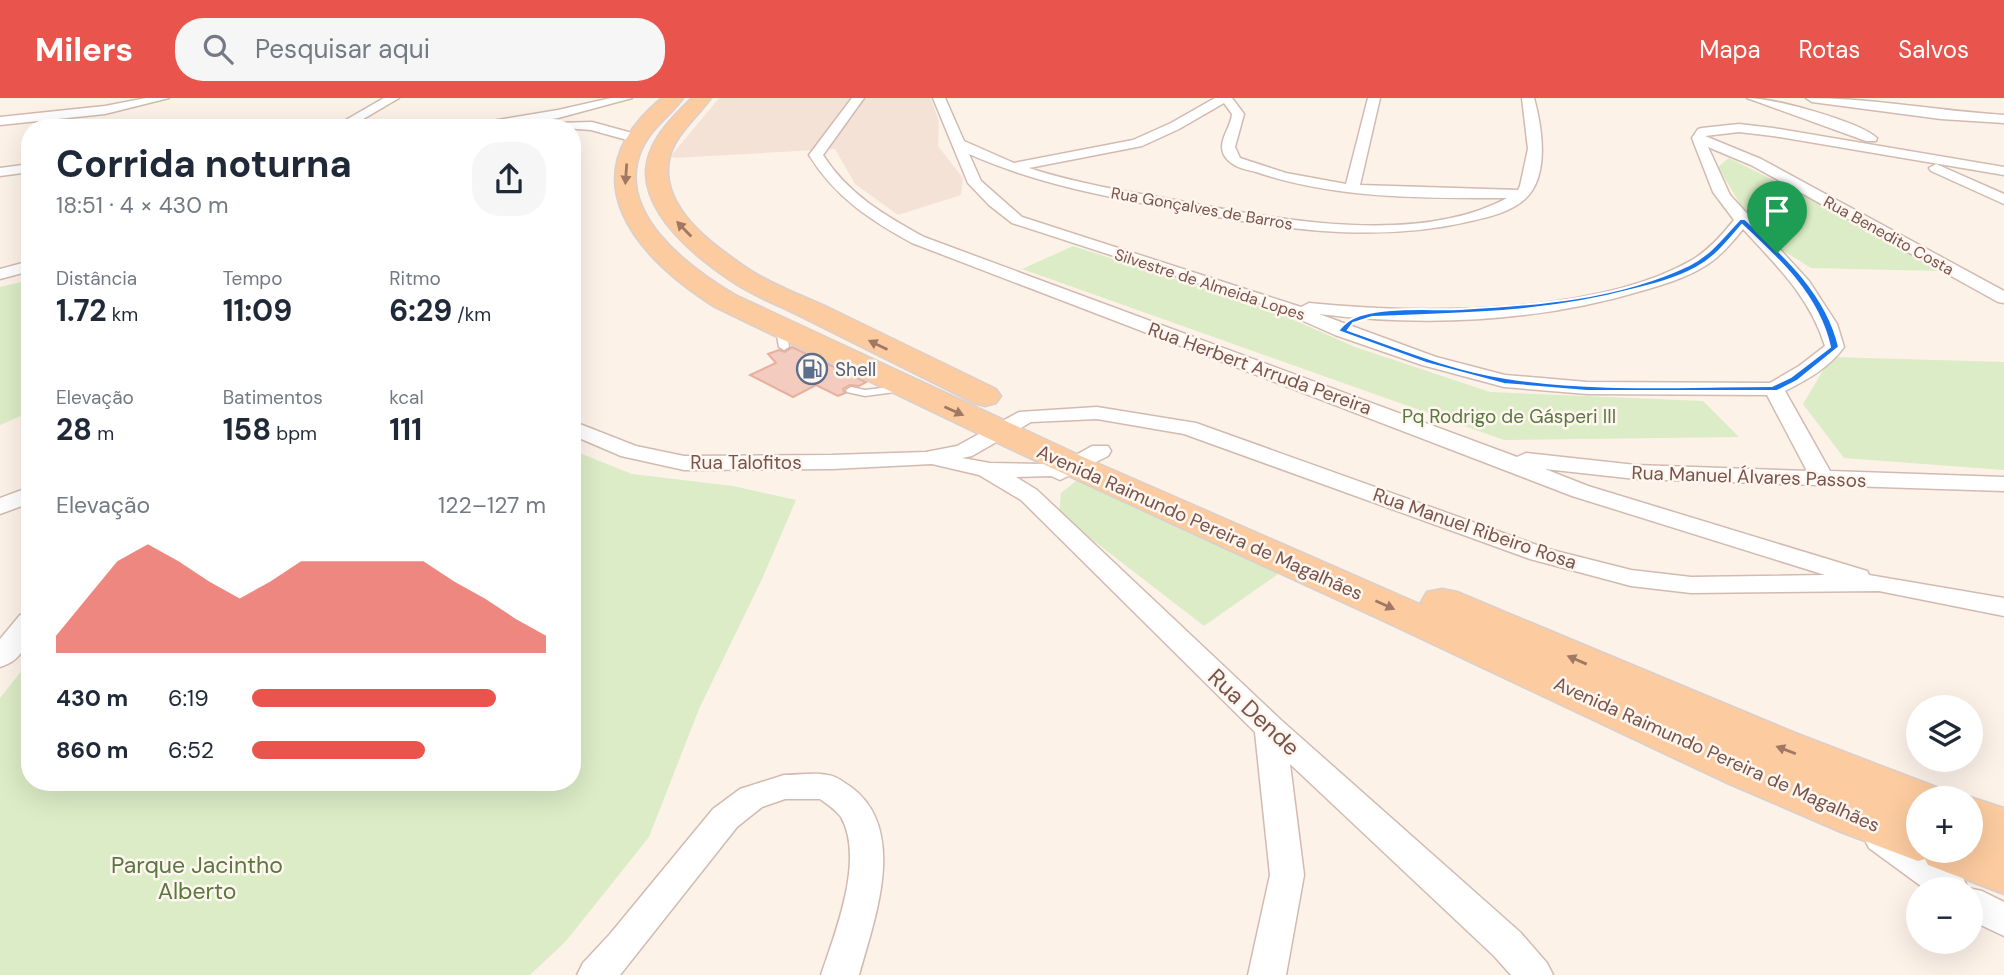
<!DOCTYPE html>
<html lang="pt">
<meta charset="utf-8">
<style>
:root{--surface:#fff;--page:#f6f6f7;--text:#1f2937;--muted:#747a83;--accent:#e9554c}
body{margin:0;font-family:"DM Sans",sans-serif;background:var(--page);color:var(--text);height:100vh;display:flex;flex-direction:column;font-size:26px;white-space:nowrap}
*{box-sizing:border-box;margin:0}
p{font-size:23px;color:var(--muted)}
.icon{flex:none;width:38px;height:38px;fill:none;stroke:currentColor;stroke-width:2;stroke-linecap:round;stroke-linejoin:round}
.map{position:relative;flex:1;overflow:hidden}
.sheet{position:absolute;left:21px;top:21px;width:560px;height:672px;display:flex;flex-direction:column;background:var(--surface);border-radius:28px;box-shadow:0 7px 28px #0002}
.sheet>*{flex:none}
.fabs{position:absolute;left:1906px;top:597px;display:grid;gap:14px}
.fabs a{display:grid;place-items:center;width:77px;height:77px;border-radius:50%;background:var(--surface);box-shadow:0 7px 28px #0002;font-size:35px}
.pin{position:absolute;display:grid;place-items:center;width:60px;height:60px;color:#fff;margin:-72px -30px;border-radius:50% 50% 50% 0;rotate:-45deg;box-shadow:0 0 7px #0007}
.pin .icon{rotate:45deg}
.round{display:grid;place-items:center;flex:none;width:74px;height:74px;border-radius:28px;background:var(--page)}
.overview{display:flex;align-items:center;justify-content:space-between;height:119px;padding:0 35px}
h1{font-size:38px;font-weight:700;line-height:52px}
.stats{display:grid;grid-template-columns:repeat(3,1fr);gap:10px;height:119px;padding:7px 35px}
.stats div{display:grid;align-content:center}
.stats b{font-size:30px;font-weight:700}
.stats small{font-size:19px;font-weight:400}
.stats p{font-size:19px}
.chart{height:196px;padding:14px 35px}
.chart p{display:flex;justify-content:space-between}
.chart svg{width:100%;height:126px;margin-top:7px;fill:var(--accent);opacity:.7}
ul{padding:0 35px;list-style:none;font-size:23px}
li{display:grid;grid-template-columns:112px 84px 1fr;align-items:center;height:52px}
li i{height:18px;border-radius:9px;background:var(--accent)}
header{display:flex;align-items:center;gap:42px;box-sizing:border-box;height:98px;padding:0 35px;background:var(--accent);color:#fff}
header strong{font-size:33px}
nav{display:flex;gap:38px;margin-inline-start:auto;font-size:24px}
.search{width:490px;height:63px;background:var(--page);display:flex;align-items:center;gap:18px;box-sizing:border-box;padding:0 24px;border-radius:28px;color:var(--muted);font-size:26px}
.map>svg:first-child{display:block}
</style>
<header>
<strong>Milers</strong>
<div class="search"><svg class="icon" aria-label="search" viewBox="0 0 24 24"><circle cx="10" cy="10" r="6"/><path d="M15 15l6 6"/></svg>Pesquisar aqui</div>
<nav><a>Mapa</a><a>Rotas</a><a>Salvos</a></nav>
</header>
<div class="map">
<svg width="2004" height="877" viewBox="0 0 2004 877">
<rect width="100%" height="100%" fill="#fdf2e8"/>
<path fill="#f5e2d6" d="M 719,0 L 931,0 L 939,24 L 938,48 L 963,80 L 961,97 L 898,117 L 855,86 L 835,51 L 674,60 L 671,58 Z"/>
<g fill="#dbecc6">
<path d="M 1729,60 L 1877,134 L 1940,173 L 1811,170 L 1782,152 L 1746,116 L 1718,69 Z"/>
<path d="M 1073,148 L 1269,211 L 1355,249 L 1490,294 L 1703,303 L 1739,339 L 1504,342 L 1022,171 Z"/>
<path d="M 30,182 L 30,314 L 0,327 L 0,189 Z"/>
<path d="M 1831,259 L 2004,264 L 2004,372 L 1844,360 L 1803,306 Z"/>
<path d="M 572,352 L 632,376 L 733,388 L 796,402 L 762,481 L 699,611 L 649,739 L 566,843 L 530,877 L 0,877 L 0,600 L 30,562 L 30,684 L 572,684 Z"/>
<path d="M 1099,374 L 1288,469 L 1204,528 L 1059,416 L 1061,395 L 1076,383 Z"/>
</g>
<path fill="#f3ccbf" stroke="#e6af9f" stroke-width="2" d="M 792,249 L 866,284 L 859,288 L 850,287 L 843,291 L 845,295 L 838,298 L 816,287 L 793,299 L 750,277 L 776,265 L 768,256 L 779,252 L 785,254 Z"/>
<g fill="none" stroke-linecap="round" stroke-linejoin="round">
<g stroke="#d2bab0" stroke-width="3">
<g id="lane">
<path d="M 781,229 L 786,232 L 789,249 L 784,252 L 779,249 L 776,232 Z"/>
<path d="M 906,287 L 910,288 L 910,292 L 865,298 L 847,294 L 846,292 L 851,289 L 865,292 Z"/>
</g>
</g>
<g stroke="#d2bab0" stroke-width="3">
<g id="street">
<path d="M 146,0 L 169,0 L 105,16 L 0,27 L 0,19 L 105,8 Z"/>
<path d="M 384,0 L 399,0 L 348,30 L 332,30 Z"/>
<path d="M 611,0 L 632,0 L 558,20 L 497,30 L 467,30 L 473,26 L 558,12 Z"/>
<path d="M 852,0 L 864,0 L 823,57 C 848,96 884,117 924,139 L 1517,359 L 1526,355 L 1636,367 L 1807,373 L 1767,297 L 1587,296 L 1504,289 L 1422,267 L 1335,237 L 1274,210 L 1012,125 L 989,107 L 968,85 L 933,0 L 945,0 L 964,43 L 1014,65 L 1133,42 L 1171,25 L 1215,0 L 1232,0 L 1244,16 L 1235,49 L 1240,60 L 1286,75 L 1346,86 L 1368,0 L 1380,0 L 1360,87 L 1518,92 L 1520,88 L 1528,51 L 1522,0 L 1534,0 C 1542,29 1550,78 1525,101 C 1511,114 1489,119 1471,123 C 1370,147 1273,129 1173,111 C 1103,98 1034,85 969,56 L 981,83 L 1022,119 L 1301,209 L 1309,205 C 1419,216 1594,218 1692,162 C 1709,152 1722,137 1734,122 L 1713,94 L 1692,40 L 1698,31 L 1702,30 L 1739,26 L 1773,30 L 2004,69 L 2004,77 L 1773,38 L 1739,34 L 1705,38 L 1761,61 L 2004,193 L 2004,205 L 1998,204 L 1751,67 L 1708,49 L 1730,97 L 1809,183 L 1837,226 L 1844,249 C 1830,269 1807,282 1785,293 L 1830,373 L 2004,379 L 2004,393 L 1636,381 L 1545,371 L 1588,388 L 1867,473 L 1869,477 L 2004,500 L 2004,518 L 1879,493 L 1691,495 L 1631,488 L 1530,461 L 1184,336 L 1097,321 L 1031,324 L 972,358 L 962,360 L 990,365 L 1042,366 L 1067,362 L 1092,348 L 1108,348 L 1111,353 L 1108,358 L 1060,382 L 1051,378 L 1016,379 L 1037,392 L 1281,622 L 1520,834 L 1547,865 L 1553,877 L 1511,877 L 1494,858 L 1290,666 L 1304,777 L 1286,877 L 1248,877 L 1270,777 L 1255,634 L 1021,402 L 979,377 L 932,366 L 832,371 L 684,372 L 621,358 L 572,337 L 572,323 L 636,348 L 684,358 L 832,357 L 926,354 L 957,348 L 1019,314 L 1097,309 L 1196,325 L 1548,451 L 1631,472 L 1691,479 L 1825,477 L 1572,398 L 912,145 C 870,122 835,99 809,57 ZM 1224,5 L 1232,16 C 1231,30 1217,43 1224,57 C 1231,69 1244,71 1256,74 C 1337,101 1422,100 1507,100 C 1416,149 1277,121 1180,103 C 1130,94 1078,86 1029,70 L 1142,48 L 1179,31 ZM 1743,131 C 1777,168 1810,199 1825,248 L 1799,268 L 1770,285 L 1587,284 L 1505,277 L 1436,259 L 1319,216 C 1425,229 1538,224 1641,193 C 1662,187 1686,180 1705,168 C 1720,159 1732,145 1743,131 Z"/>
<path d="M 1747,0 C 1773,0 1858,23 1877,40 L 1876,43 L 1866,43 Z"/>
<path d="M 1806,0 C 1872,0 1938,13 2004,17 L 2004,25 L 1941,21 L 1812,4 Z"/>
<path d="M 592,24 L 643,38 L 644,41 L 638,45 L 591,32 L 550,29 L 556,25 Z"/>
<path d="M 30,66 L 30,74 L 0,78 L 0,70 Z"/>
<path d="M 1936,66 L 2004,96 L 2004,106 L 1931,73 L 1929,70 Z"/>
<path d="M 30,163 L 30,173 L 0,181 L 0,171 Z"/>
<path d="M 30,389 L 30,405 L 0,416 L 0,400 Z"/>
<path d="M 30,514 C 30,538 27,561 0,569 L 0,541 L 20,517 Z"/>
<path d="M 784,677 C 798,677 814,674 827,677 C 837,678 843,684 851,689 C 909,732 874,822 859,877 L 821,877 C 835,835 865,761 841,719 C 836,712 827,706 820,701 L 785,701 L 762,709 L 737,729 L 620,877 L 577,877 L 583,865 L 610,836 L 713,711 L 740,691 Z"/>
<path d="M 1881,726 L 1893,730 L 1918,748 L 1918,752 L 1924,752 L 1963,780 L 1968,790 L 1982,793 L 2004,804 L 2004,838 L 1970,822 L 1970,791 L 1925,791 L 1869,750 L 1864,740 L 1869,730 Z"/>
</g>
</g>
<g stroke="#d9cfcd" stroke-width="3">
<g id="primary">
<path d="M 662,0 L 683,0 C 670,18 652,29 642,50 C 613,114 688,169 735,197 L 1083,359 L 1424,508 L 1421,504 L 1427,494 L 1442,491 L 1457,494 L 1795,635 L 1936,689 L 1942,700 L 1918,700 L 1918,752 L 1970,752 L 1970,700 L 1968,700 L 1970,699 L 2004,710 L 2004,796 L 1928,767 L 1925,761 L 1918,763 L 1841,734 L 1725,684 L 1386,524 L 1004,348 L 715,209 C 635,158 566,79 662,0 Z"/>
<path d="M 692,0 L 711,0 C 694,24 666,42 668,76 C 671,118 716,149 748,171 C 772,187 803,198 829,210 C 885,237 941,264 996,291 L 1001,298 L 996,305 L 985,308 L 974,305 C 918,277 862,249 806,221 C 781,208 753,198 730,182 C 696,159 648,121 646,76 C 646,45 671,20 692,0 Z"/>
</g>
</g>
<use href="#lane" fill="#fff" fill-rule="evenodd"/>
<use href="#street" fill="#fff" fill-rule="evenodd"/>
<use href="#primary" fill="#fccba0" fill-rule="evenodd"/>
</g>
<defs><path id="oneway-solid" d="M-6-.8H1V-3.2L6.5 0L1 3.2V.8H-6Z" transform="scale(1.75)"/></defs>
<g fill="#a07864">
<use href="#oneway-solid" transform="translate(626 76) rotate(94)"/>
<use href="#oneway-solid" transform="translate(684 131) rotate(-134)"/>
<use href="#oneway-solid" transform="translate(878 247) rotate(-154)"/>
<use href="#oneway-solid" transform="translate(954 313) rotate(24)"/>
<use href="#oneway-solid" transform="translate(1385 507) rotate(24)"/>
<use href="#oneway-solid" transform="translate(1577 562) rotate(-157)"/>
<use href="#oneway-solid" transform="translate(1786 652) rotate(-159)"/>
</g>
<path fill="#1a73e8" stroke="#fff" stroke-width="2" fill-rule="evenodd" d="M 1740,121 L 1745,121 C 1784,157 1827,196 1839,249 L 1797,283 L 1777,293 L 1587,293 L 1504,286 L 1426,265 L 1338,233 C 1347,222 1355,218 1369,215 C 1397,209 1431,212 1460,211 C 1536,207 1618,201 1689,167 C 1710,157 1724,138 1740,121 ZM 1742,127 C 1779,161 1819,198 1830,249 L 1791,279 L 1772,288 C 1684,288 1593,294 1506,280 C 1452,272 1399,250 1348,232 L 1353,225 L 1372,219 C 1459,216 1546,215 1631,192 C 1652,187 1676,181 1696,170 C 1715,160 1728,143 1742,127 Z"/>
<defs>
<g id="fuel-ring" transform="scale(1.575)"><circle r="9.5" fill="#fff6ef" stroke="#5c6f8a" stroke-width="1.5"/><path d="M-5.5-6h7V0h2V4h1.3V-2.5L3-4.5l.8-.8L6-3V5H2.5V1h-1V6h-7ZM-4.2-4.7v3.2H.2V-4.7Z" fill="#5c6f8a"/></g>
</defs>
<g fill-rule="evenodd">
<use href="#fuel-ring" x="812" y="271"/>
</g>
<g text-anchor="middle" stroke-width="5" stroke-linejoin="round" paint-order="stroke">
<g font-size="16" fill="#78544b" stroke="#fff6ef">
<text transform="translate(1202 110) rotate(10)" y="6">Rua Gonçalves de Barros</text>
<text transform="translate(1889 137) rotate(29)" y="6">Rua Benedito Costa</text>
<text transform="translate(1210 186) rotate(18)" y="6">Silvestre de Almeida Lopes</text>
</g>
<g font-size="19" fill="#78544b" stroke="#fff6ef">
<text transform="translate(1260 270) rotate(20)" y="7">Rua Herbert Arruda Pereira</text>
<text x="746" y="371">Rua Talofitos</text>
<text transform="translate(1749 378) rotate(2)" y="7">Rua Manuel Álvares Passos</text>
<text transform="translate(1200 424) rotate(24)" y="7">Avenida Raimundo Pereira de Magalhães</text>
<text transform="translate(1475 430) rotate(19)" y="7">Rua Manuel Ribeiro Rosa</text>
<text transform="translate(1717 656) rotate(24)" y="7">Avenida Raimundo Pereira de Magalhães</text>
</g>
<g font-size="19" fill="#4e5e75" stroke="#fff6ef" text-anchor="start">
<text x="835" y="278">Shell</text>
</g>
<g font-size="19" fill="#597840" stroke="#fff6ef">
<text x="1509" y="325">Pq Rodrigo de Gásperi III</text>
</g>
<g font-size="23" fill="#78544b" stroke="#fff6ef">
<text transform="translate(1254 614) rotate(43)" y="8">Rua Dende</text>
</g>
<g font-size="23" fill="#597840" stroke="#fff6ef">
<text x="197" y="775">Parque Jacintho<tspan x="197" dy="26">Alberto</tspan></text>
</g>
</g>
</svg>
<div class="fabs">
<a><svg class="icon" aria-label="layers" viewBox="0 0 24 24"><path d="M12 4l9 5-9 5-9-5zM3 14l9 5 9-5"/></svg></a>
<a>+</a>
<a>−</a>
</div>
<div class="pin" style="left:1777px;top:155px;background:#1e9e55"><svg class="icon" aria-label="arrive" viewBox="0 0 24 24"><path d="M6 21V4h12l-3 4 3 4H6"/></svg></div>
<section class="sheet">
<div class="overview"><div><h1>Corrida noturna</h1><p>18:51 · 4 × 430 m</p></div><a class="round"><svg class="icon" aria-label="share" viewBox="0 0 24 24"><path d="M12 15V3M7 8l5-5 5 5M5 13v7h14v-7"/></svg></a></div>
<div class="stats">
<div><p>Distância</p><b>1.72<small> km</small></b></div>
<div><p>Tempo</p><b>11:09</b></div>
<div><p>Ritmo</p><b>6:29<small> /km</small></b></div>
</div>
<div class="stats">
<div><p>Elevação</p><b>28<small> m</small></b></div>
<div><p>Batimentos</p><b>158<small> bpm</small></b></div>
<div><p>kcal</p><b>111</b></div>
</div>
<div class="chart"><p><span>Elevação</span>122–127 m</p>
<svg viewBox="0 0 160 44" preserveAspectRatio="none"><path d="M0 44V38L10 25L20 12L30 6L40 12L50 19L60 25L70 19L80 12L90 12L100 12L110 12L120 12L130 19L140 25L150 32L160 38V44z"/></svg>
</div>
<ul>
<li><b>430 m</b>6:19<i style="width:83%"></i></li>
<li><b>860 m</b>6:52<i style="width:59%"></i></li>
</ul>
</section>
</div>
